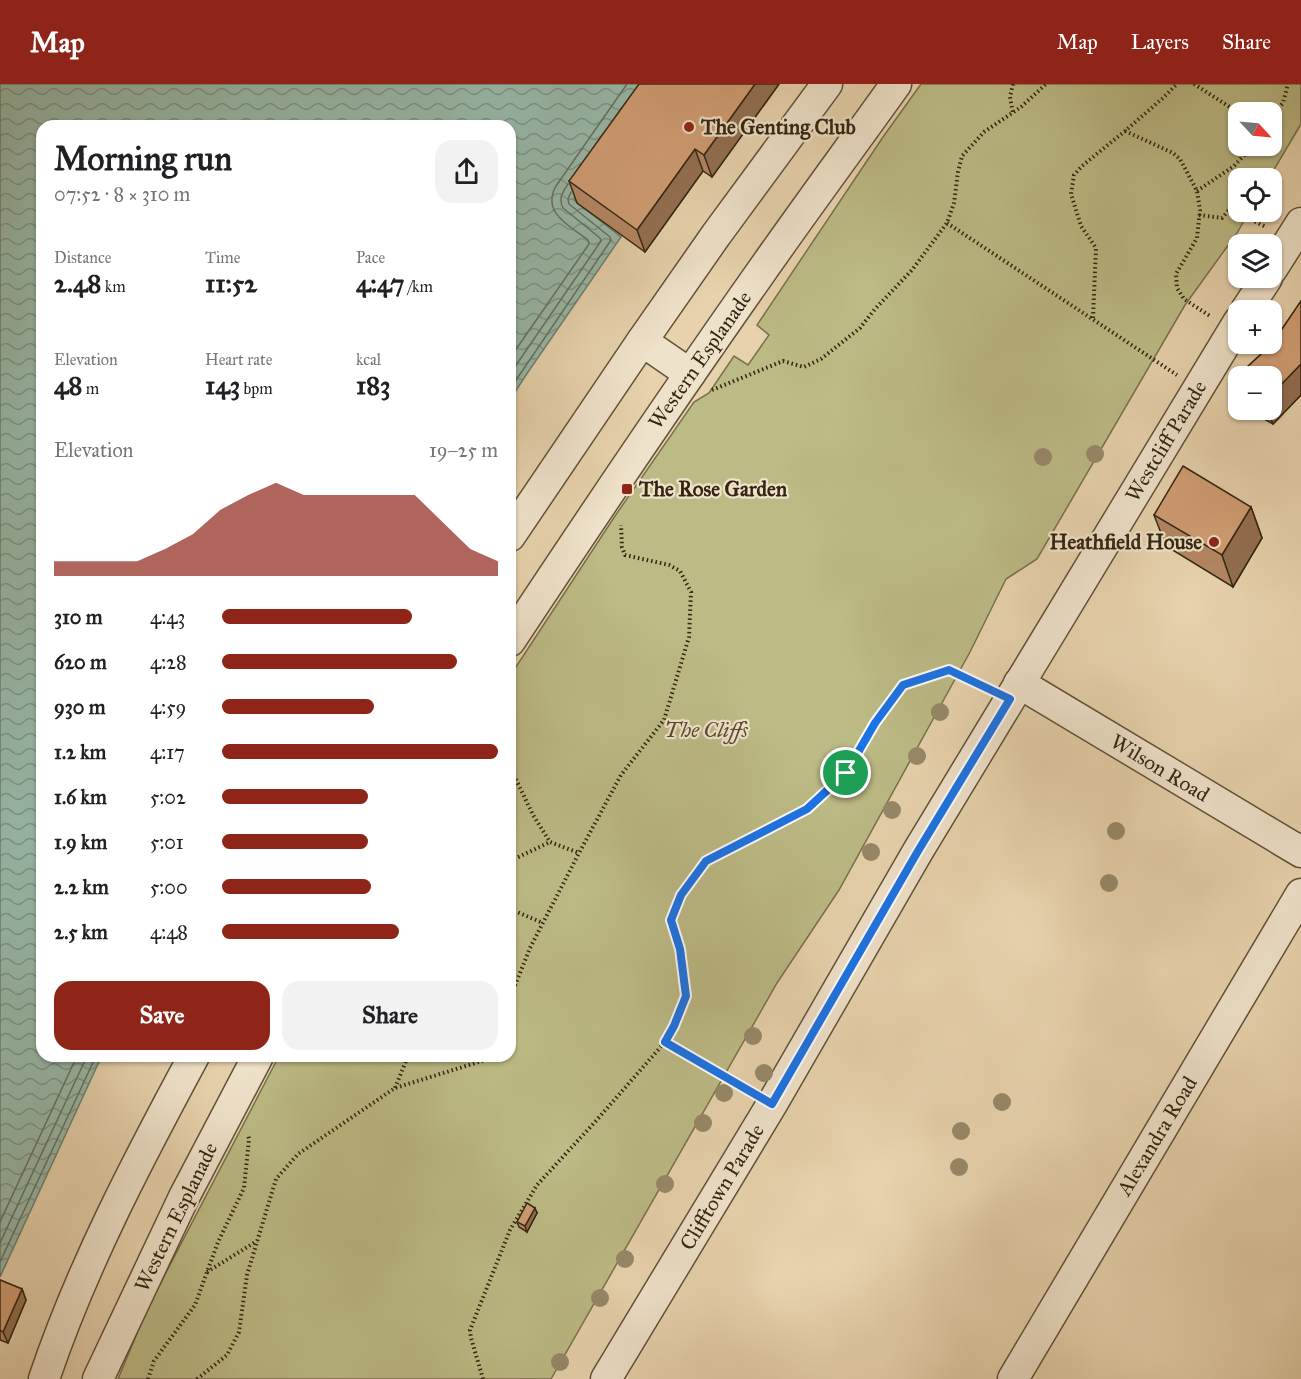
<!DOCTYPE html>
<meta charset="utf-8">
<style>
:root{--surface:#fff;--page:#f2f2f2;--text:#202124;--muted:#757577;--accent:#8f2418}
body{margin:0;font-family:"IM FELL Great Primer",serif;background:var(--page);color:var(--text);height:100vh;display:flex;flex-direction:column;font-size:22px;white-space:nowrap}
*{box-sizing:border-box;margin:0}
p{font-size:20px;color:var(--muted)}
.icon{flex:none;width:33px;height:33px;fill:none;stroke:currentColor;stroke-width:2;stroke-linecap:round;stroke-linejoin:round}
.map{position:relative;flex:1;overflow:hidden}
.sheet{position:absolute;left:36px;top:36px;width:480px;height:942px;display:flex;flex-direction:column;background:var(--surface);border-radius:18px;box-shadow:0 2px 4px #0004}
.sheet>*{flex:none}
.needle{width:39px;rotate:116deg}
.tools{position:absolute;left:1228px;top:18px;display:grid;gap:12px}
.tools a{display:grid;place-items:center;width:54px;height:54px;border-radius:12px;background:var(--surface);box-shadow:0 2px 4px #0004;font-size:30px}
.pin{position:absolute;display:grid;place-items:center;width:51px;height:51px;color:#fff;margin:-26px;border:3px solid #fff;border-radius:50%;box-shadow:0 2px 6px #0007}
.round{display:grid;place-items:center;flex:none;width:63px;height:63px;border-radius:18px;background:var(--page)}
.headline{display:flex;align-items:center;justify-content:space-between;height:102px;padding:0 18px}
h1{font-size:33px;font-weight:800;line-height:45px}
.metrics{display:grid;grid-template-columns:repeat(3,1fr);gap:9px;height:102px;padding:6px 18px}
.metrics div{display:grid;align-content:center}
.metrics b{font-size:26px;font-weight:800}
.metrics small{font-size:16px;font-weight:400}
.metrics p{font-size:16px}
.chart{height:168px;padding:12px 18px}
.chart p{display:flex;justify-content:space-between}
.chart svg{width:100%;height:108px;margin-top:6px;fill:var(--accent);opacity:.7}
.cta{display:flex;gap:12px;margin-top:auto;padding:12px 18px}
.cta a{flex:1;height:69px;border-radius:18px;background:var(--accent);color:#fff;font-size:24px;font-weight:800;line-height:69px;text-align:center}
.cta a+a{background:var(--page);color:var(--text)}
ul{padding:0 18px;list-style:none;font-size:20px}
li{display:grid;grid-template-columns:96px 72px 1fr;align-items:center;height:45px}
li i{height:15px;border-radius:8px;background:var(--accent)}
header{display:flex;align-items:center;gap:36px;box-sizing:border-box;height:84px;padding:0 30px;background:var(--accent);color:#fff}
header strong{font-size:28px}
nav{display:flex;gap:33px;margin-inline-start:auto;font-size:21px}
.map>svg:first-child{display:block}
</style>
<header>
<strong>Map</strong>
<nav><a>Map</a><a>Layers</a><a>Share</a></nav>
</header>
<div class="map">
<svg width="1301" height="1295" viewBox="0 0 1301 1295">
<defs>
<pattern id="water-waves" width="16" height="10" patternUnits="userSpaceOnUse" patternTransform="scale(1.5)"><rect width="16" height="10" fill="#97b8a9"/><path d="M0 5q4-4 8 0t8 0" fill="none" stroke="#7c9588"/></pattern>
</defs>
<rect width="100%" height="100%" fill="#e7d2ad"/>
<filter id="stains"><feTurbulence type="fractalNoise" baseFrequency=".00333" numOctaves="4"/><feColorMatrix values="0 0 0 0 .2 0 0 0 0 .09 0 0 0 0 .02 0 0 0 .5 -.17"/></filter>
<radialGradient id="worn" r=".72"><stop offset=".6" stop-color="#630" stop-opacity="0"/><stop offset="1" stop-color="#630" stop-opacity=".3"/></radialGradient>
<path fill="#bcba85" stroke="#78704c" stroke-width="1.5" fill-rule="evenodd" d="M 921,0 L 1301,0 L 1301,40 L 1269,94 L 1239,94 L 1239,128 L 1249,128 L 1237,149 L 1185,221 L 1037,475 L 1006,495 L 970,568 L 839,806 L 777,899 L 551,1295 L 118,1295 L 148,1223 L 279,972 L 510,972 L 510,592 L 615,432 L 694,318 L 709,309 L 734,272 L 748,281 L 769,251 L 757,241 L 883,53 ZM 1239,28 L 1272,28 L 1272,62 L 1239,62 Z"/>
<path fill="url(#water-waves)" stroke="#6f7e6d" stroke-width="1.5" d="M 0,0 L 654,0 L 574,116 L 621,153 L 526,291 L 510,316 L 510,42 L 42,42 L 42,972 L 103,972 L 98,980 L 0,1193 Z"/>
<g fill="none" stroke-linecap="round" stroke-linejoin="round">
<g stroke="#666f5e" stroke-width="1.5">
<path d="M 510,274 L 589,160 L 588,156 C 570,142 541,129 556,102 L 627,0"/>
<path d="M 510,290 L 601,157 L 600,154 L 563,124 C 558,114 563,108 568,100"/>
<path d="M 510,305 L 611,156 L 610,153 L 569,120 L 568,115 L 571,108"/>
<path d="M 0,1138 L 77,972"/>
<path d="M 0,1159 L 87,972"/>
<path d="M 0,1178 L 96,972"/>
</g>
<g stroke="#615139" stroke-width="33">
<g id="minor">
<path d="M 1272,185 L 1301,139"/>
<path d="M 1246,226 L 1267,194"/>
<path d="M 642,257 L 690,290"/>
<path d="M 510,452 L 642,257 L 716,151 L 827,0"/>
<path d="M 510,557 C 592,433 675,310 761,188 C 805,125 851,63 896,0"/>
<path d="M 1019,599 L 1301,768"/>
<path d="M 44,1295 C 82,1182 138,1076 194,972"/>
<path d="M 98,1295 L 184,1113 L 258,972"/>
<path d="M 606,1295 L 772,1020 L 918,767 L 1239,237"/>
<path d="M 1013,1295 L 1301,810"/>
</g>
</g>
<g stroke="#342612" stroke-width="4" stroke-dasharray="1.5 3" stroke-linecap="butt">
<path d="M 1013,0 L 1010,13 L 1013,29"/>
<path d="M 1194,0 L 1239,29"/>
<path d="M 1272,31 L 1283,19 L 1288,0"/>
<path d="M 1125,47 L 1173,69 L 1180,75 L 1197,107 L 1200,126 L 1197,154 L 1176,190 L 1177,204 L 1184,215 L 1210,232"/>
<path d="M 1197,107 L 1234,82 L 1253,62"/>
<path d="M 1230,125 L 1233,115"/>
<path d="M 1199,131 L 1222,134 L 1230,125 L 1266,143"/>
<path d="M 947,139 L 1177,291"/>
<path d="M 1093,234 L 1096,164 L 1081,142 L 1071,110 L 1074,91 L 1082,82 L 1125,47 L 1163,14 L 1177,0"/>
<path d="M 712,306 L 783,277 L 804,283 L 821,275 L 860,244 L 875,225 L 912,186 L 947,139 L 954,119 L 958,88 L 962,72 L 984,48 L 1021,23 L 1046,0"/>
<path d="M 510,683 L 533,731 L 550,758 L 579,769"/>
<path d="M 510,777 L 550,758"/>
<path d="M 510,825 L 543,839"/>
<path d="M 510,914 L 530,864 L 579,769 L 621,691 L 664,636 L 689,553 L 691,508 L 680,487 L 669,481 L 625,471 L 622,463 L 621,441"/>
<path d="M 665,958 L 751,1008"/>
<path d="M 395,1004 L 408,972"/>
<path d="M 207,1188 L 257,1157"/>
<path d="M 148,1295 L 154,1277 L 195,1221 L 218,1158 L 244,1104 L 249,1055 L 248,1051"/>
<path d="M 197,1295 L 227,1271 L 239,1248 L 247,1191 L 276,1095 L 298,1070 L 395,1004 L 482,977 L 485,972"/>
<path d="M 483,1295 L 471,1254 L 470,1246 L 510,1146 L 537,1101 L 595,1038 L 665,958 L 674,942 L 685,912 L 680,865 L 671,836 L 681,811 L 706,777 L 807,725 L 846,689 L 875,639 L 903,601 L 949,586 L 987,604"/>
</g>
<use href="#minor" stroke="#efe2ca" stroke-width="30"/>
</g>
<g fill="#978868">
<circle cx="1095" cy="370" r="9"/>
<circle cx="1043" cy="373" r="9"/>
<circle cx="940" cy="628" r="9"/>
<circle cx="917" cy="672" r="9"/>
<circle cx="892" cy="726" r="9"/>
<circle cx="1116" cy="747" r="9"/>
<circle cx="871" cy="768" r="9"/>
<circle cx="1109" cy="799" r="9"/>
<circle cx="753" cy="952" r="9"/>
<circle cx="764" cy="989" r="9"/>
<circle cx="724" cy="1009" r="9"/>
<circle cx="1002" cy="1018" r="9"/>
<circle cx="703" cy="1039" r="9"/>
<circle cx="961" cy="1047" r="9"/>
<circle cx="959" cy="1083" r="9"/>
<circle cx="665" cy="1100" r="9"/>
<circle cx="625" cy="1175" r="9"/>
<circle cx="600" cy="1214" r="9"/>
<circle cx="560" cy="1278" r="9"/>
</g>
<g fill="#b48764" stroke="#342612" stroke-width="1.5">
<path d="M 779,0 L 712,93 L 703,87 L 645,168 L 577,119 L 569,97 Z"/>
<path d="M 1301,217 L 1301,311 L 1273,340 L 1248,326 L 1272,326 L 1272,292 L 1239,292 L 1239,320 L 1231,298 L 1272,260 Z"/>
<path d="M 1251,423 L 1262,454 L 1233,503 L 1166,462 L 1154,431 Z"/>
<path d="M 537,1129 L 527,1148 L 519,1143 L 517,1138 Z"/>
<path d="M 0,1196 L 22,1205 L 26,1216 L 8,1259 L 0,1256 Z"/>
</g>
<g fill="#926e51" stroke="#342612" stroke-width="1.5">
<path d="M 755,0 L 779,0 L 712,93 L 704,71 Z"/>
<path d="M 695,65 L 703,87 L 645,168 L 637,146 Z"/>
<path d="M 1301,280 L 1301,311 L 1273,340 L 1267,326 L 1272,326 L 1272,310 Z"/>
<path d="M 1251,423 L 1262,454 L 1233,503 L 1222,471 Z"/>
<path d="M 535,1124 L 537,1129 L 527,1148 L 525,1142 Z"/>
<path d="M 22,1205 L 26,1216 L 8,1259 L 3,1248 Z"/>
</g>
<g fill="#d19d74" stroke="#342612" stroke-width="1.5">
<path d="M 639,0 L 755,0 L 704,71 L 695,65 L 637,146 L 569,97 Z"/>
<path d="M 1301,217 L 1301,280 L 1272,310 L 1272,292 L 1239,292 L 1239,303 L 1231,298 L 1272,260 Z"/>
<path d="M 1183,382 L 1251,423 L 1222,471 L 1154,431 Z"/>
<path d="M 527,1119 L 535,1124 L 525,1142 L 517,1138 Z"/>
<path d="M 0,1196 L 22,1205 L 3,1248 L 0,1246 Z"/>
</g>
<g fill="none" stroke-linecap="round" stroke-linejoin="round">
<g stroke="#fff" stroke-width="12">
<path id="route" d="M 949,586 L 1010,615 L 918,767 L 772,1020 L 665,958 L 674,942 L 686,912 L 680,865 L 671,836 L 681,811 L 706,777 L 807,725 L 846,689 L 875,639 L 903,601 Z"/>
</g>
<use href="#route" stroke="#1a73e8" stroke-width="8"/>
</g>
<g fill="#8f2418" stroke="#efe2ca" stroke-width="2">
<circle cx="689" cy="43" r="6"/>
<rect x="621" y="399" width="12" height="12" rx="3"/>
<circle cx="1214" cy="458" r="6"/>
</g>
<g text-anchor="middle" stroke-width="4.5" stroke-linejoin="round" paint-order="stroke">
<g font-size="21" font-weight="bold" fill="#342612" stroke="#efe2ca" text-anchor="start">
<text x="701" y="50">The Genting Club</text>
<text x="639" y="412">The Rose Garden</text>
<text x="1202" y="465" text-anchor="end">Heathfield House</text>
</g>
<g font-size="21" fill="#342612" stroke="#efe2ca">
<text transform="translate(700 276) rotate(-55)" y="7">Western Esplanade</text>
<text transform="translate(1166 357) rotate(-59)" y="7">Westcliff Parade</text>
<text transform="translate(1160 684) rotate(31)" y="7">Wilson Road</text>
<text transform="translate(1157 1052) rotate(-59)" y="7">Alexandra Road</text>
<text transform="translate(722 1103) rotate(-59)" y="7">Clifftown Parade</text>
<text transform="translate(176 1133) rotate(-64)" y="7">Western Esplanade</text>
</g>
<g font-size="21" font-style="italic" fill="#564b2f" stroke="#efe2ca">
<text x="706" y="653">The Cliffs</text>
</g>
</g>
<rect width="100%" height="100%" filter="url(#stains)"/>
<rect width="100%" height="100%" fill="url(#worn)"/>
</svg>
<div class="tools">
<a><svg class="needle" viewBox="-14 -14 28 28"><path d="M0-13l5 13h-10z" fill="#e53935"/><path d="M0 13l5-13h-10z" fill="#757577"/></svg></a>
<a><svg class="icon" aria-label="locate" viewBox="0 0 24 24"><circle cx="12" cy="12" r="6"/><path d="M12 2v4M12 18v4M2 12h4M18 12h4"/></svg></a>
<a><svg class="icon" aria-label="layers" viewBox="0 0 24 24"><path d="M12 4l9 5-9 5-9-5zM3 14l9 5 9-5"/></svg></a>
<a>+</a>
<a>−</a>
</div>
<div class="pin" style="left:846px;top:689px;background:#1e9e55"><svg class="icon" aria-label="arrive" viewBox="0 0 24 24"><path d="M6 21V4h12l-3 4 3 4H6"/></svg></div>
<section class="sheet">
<div class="headline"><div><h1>Morning run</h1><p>07:52 · 8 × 310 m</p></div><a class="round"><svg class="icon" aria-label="share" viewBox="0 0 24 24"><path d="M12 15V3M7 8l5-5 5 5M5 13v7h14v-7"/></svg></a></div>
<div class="metrics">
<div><p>Distance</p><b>2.48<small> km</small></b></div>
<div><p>Time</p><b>11:52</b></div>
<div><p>Pace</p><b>4:47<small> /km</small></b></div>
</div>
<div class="metrics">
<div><p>Elevation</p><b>48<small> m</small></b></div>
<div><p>Heart rate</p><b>143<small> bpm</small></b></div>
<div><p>kcal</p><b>183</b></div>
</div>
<div class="chart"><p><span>Elevation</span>19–25 m</p>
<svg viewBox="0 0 160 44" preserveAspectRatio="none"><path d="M0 44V38L10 38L20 38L30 38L40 33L50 27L60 17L70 11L80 6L90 11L100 11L110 11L120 11L130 11L140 22L150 33L160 38V44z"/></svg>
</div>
<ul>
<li><b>310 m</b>4:43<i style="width:69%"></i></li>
<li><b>620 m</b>4:28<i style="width:85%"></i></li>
<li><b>930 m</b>4:59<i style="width:55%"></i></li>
<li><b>1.2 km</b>4:17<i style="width:100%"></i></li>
<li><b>1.6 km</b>5:02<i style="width:53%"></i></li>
<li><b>1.9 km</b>5:01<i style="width:53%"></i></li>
<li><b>2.2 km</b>5:00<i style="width:54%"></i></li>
<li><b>2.5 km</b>4:48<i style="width:64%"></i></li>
</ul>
<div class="cta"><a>Save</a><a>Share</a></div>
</section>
</div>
